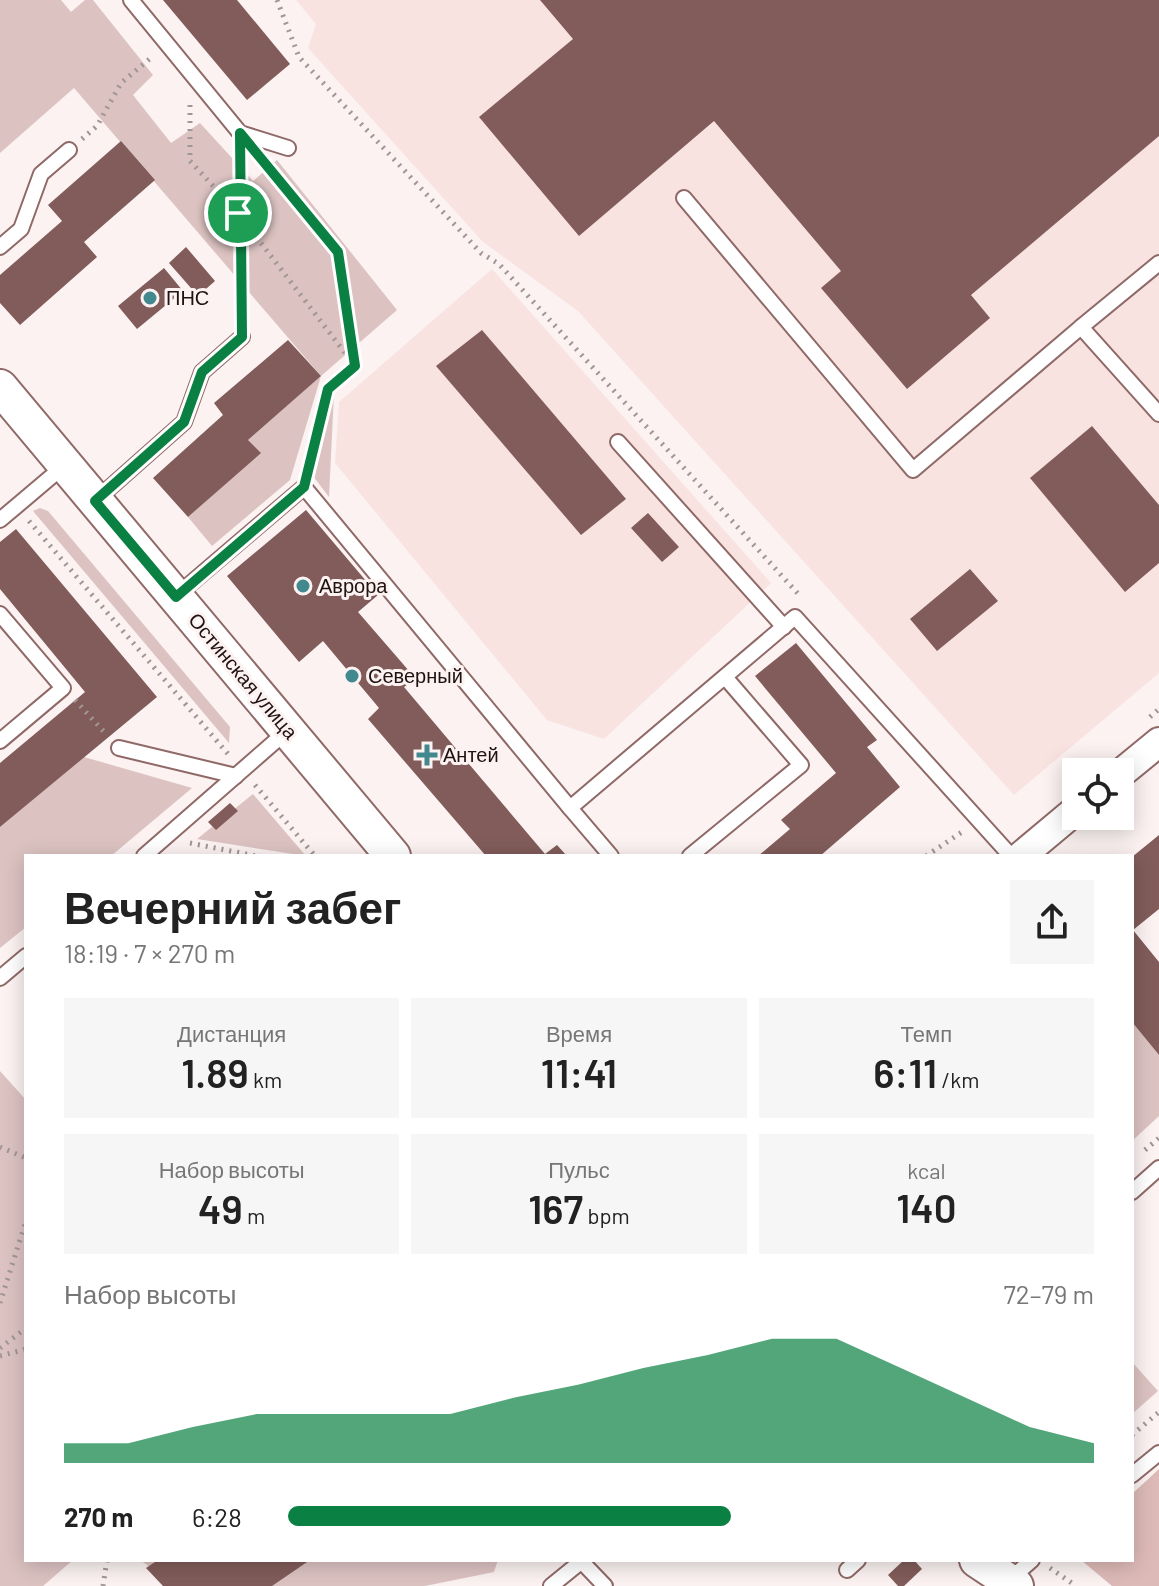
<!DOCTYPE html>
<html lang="ru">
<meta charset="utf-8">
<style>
:root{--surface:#fff;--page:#f6f6f6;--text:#222;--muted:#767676;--accent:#0b8043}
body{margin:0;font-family:Barlow,sans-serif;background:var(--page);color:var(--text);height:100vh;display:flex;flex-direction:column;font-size:30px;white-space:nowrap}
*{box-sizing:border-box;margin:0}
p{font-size:26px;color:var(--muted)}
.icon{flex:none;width:44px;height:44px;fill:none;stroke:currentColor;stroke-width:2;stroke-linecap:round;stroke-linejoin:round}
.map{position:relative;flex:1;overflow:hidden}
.side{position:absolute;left:24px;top:854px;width:1110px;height:708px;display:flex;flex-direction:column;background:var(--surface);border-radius:0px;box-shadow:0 4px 20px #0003}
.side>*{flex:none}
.fabs{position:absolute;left:1062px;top:758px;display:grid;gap:16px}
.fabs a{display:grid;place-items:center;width:72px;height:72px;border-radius:0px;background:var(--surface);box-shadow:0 4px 20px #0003;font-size:40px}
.pin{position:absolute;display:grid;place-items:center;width:68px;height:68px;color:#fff;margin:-34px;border:4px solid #fff;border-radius:50%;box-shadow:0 2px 8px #0007}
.round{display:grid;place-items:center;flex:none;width:84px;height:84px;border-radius:0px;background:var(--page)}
.head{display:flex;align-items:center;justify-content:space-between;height:136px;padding:0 40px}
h1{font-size:44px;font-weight:600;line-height:60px}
.figures{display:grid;grid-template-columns:repeat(3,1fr);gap:12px;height:136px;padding:8px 40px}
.figures div{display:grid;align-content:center;border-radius:0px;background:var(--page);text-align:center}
.figures b{font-size:40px;font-weight:600}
.figures small{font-size:22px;font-weight:400}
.figures p{font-size:22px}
.chart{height:224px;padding:16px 40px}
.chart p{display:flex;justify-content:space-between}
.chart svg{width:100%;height:144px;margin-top:8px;fill:var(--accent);opacity:.7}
ul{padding:0 40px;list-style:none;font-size:26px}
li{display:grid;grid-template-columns:128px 96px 1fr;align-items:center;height:60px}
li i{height:20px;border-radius:10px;background:var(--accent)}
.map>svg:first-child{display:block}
</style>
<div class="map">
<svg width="1159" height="1586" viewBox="0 0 1159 1586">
<rect width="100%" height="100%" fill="#fbf2f1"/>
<g fill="#f8e3e1">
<path d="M 296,0 L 1159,0 L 1159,673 L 1014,795 L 578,311 L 483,242 L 308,48 L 316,24 Z"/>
<path d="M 492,269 L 771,583 L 604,739 L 547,720 L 335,463 L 339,402 Z"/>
</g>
<g fill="#dcc3c2">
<path d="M 0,0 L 61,0 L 71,12 L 85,0 L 93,0 L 153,75 L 133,95 L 171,143 L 200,123 L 253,181 L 277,160 L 397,310 L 321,376 L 290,480 L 212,546 L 188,517 L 260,453 L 248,440 L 321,376 L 74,88 L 0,153 Z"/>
<path d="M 334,393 L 329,497 L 313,476 Z"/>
<path d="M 40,508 L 48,511 L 230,727 L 229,743 L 33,511 Z"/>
<path d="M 84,757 L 192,788 L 111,856 L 26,856 L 26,927 L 0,948 L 0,827 Z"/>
<path d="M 253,794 L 306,856 L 197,839 Z"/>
<path d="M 1132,1022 L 1159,1055 L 1159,1116 L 1132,1141 Z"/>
<path d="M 0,1071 L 26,1100 L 26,1560 L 73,1560 L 43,1586 L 0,1586 Z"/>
<path d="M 1132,1362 L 1158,1391 L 1132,1414 Z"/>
<path d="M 140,1560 L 498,1560 L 494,1572 L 425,1586 L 177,1586 Z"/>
</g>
<path fill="#ddbab7" d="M 1159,1469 L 1159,1586 L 1112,1586 L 1081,1560 L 1132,1560 L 1132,1494 Z"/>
<g fill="#815c5a">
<path d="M 163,0 L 237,0 L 290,64 L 247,100 Z"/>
<path d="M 540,0 L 1159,0 L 1159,136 L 971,295 L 990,318 L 907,389 L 821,288 L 841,271 L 714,121 L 579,236 L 479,117 L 573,39 Z"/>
<path d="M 121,141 L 155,180 L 84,242 L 97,257 L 20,325 L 0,303 L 0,275 L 62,221 L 48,205 Z"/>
<path d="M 186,247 L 215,281 L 198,296 L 169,263 Z"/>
<path d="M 164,268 L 183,291 L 137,329 L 118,306 Z"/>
<path d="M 482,330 L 626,499 L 581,535 L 436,366 Z"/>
<path d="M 288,340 L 321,376 L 248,440 L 261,453 L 188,517 L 153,478 L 223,415 L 214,403 Z"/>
<path d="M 1092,426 L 1159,505 L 1159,563 L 1125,592 L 1030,478 Z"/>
<path d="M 306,510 L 378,595 L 358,612 L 416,679 L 404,687 L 545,854 L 557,845 L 567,856 L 486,856 L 368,719 L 379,708 L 323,641 L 299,662 L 227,576 Z"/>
<path d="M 648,513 L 679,547 L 662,562 L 631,528 Z"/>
<path d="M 16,529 L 157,697 L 0,827 L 0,763 L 85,692 L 0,589 L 0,542 Z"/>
<path d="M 970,569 L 998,601 L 937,651 L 910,619 Z"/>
<path d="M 796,643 L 877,740 L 867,747 L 900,787 L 820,856 L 758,856 L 790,829 L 781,820 L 836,773 L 755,676 Z"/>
<path d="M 230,803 L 238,811 L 216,830 L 208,822 Z"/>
<path d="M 1159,835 L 1159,909 L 1133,930 L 1159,962 L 1159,1055 L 1132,1022 L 1132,857 Z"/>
<path d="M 158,1560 L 310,1560 L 272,1586 L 163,1586 L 146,1568 Z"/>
<path d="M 904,1560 L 914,1560 L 922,1569 L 904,1586 L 898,1586 L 888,1575 Z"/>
</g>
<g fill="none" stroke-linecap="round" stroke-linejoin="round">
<g stroke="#8f6967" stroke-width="18">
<g id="service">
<path d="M 131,0 L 240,133 L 288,148"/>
<path d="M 684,198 L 913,470 L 1081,327 L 1159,414"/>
<path d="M 0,247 L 21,229 L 41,174 L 69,150"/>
<path d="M 1081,327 L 1159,263"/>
<path d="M 618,442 L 784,627"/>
<path d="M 96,500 L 184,422 L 202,372 L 242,337"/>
<path d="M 0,520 L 65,465"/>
<path d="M 176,596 L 304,487 L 570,808 L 795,617 L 1011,856"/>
<path d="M 0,614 L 63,688 L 0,741"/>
<path d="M 119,748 L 236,776"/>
<path d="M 570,808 L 611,856"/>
<path d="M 144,856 L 287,731"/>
<path d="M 690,856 L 801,765 L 725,677"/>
<path d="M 0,978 L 26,956"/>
<path d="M 1132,1192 L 1159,1168"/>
<path d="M 1132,1475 L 1159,1453"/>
<path d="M 582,1562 L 605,1586"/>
<path d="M 847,1570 L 858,1560"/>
<path d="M 1008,1581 L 1032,1560"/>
<path d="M 551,1586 L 583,1560"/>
</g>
</g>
<g stroke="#8f6967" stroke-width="32">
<g id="minor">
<path d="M 1120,774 L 1159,742"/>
<path d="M 1021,856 L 1076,810"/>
</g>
</g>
<g stroke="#8f6967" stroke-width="38">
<g id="tertiary">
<path d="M 0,387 L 393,856"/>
<path d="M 977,1560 L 1016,1586"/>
</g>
</g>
<g stroke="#a19695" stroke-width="5" stroke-dasharray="2 6" stroke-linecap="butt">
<path d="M 277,0 L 299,57 L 481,253 L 499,264 L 801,597"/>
<path d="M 190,105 L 190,161 L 238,213 L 242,320"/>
<path d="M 82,139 L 97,126 L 121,83 L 152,57"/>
<path d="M 240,155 L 238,213 L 355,366"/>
<path d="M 265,163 L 338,252 L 355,365"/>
<path d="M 308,470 L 328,389 L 355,366"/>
<path d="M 29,521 L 228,754"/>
<path d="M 75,700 L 106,734"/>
<path d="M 1150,717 L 1159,709"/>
<path d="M 255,785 L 315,856"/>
<path d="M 190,843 L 256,856"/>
<path d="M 926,856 L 962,832"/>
<path d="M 0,1147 L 26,1158"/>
<path d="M 1145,1150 L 1159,1138"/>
<path d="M 0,1303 L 26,1221"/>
<path d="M 0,1348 L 26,1328"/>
<path d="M 0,1356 L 26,1349"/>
<path d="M 1132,1435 L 1159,1412"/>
<path d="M 1050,1568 L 1076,1586"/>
<path d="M 103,1586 L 107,1560"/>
</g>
<use href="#service" stroke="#fff" stroke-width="14"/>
<use href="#minor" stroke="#fff" stroke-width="28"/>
<use href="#tertiary" stroke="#fff" stroke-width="34"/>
</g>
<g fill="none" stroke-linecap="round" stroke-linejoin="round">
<g stroke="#fff" stroke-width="16">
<path id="route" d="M 240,133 L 338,252 L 355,366 L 328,389 L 304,487 L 176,597 L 95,501 L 184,422 L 202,372 L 242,337 Z"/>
</g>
<use href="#route" stroke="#0b8043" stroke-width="10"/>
</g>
<g fill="#41898e" stroke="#fbf2f1" stroke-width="3">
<circle cx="150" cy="298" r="8"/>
<circle cx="303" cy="586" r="8"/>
<circle cx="352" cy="676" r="8"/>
<path d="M423 743h8v8h8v8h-8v8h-8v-8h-8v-8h8z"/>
</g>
<g text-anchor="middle" stroke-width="6" stroke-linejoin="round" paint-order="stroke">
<g font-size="20" fill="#211212" stroke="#fbf2f1" text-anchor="start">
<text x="166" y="305">ПНС</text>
<text x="319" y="593">Аврора</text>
<text x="368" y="683">Северный</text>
<text x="443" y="762">Антей</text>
</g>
<g font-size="20" fill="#211212" stroke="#fbf2f1">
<text transform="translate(243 676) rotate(50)" y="7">Остинская улица</text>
</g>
</g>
</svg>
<div class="fabs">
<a><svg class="icon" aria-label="locate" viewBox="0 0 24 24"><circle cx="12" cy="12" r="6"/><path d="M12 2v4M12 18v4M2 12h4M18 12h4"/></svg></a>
</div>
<div class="pin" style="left:238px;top:213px;background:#1e9e55"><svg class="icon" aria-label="arrive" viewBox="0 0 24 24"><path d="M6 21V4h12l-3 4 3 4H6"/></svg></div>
<section class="side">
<div class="head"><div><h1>Вечерний забег</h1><p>18:19 · 7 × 270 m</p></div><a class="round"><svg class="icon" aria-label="share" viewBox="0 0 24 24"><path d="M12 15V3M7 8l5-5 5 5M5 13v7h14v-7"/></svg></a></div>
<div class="figures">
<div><p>Дистанция</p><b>1.89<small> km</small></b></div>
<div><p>Время</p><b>11:41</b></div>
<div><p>Темп</p><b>6:11<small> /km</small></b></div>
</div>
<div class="figures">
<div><p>Набор высоты</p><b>49<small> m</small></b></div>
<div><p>Пульс</p><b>167<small> bpm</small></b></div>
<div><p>kcal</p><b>140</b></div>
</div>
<div class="chart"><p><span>Набор высоты</span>72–79 m</p>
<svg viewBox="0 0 160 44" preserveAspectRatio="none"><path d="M0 44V38L10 38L20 33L30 29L40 29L50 29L60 29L70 24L80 20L90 15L100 11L110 6L120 6L130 15L140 24L150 33L160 38V44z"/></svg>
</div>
<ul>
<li><b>270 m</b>6:28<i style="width:55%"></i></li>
</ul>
</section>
</div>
